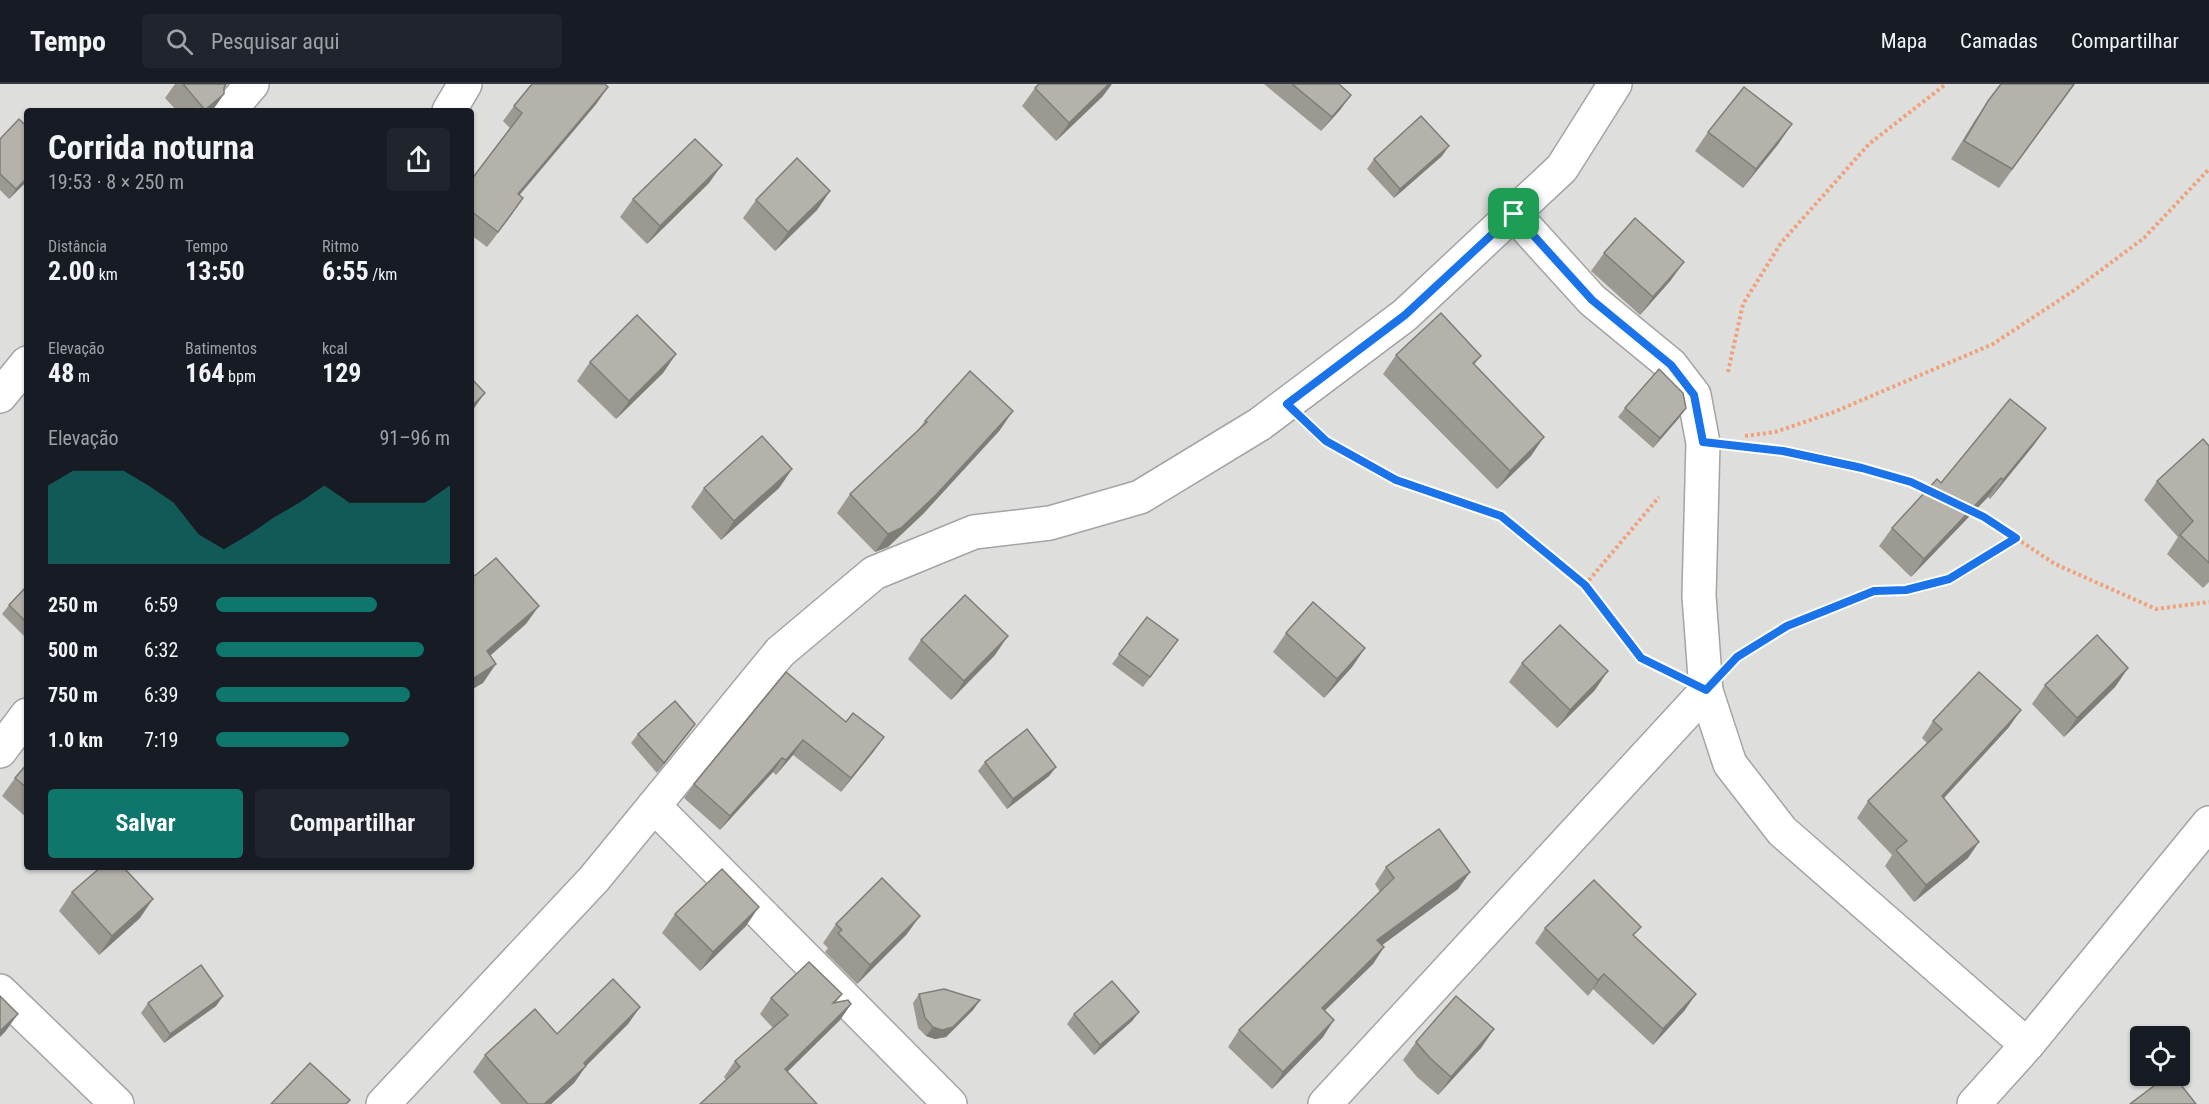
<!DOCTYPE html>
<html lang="pt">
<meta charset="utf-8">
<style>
:root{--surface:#171b24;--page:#20242c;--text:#f1f3f6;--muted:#9ea1a6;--line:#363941;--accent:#0f766e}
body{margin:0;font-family:"Roboto Condensed",sans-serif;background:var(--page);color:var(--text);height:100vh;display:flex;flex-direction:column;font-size:22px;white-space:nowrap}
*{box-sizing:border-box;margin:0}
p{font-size:20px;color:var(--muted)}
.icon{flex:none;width:33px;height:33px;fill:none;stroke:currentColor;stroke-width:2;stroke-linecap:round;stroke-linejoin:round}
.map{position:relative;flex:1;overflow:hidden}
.drawer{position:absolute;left:24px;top:24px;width:450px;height:762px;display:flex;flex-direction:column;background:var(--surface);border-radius:6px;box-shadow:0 2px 4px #0004}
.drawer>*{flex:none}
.fabs{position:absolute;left:2130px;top:942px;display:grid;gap:12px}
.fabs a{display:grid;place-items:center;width:60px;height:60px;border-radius:6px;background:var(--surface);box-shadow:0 2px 4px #0004;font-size:30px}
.pin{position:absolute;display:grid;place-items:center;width:51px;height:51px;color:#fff;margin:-26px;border-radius:12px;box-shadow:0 3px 9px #0006}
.round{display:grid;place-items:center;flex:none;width:63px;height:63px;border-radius:6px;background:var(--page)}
.summary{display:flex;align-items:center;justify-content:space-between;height:102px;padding:0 24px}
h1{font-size:33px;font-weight:700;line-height:45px}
.figures{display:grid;grid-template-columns:repeat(3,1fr);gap:9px;height:102px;padding:6px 24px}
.figures div{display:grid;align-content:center}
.figures b{font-size:26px;font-weight:700}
.figures small{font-size:16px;font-weight:400}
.figures p{font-size:16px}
.chart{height:168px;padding:12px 24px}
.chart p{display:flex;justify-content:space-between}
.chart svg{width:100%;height:108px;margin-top:6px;fill:var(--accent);opacity:.7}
.primary-button{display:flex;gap:12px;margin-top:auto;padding:12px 24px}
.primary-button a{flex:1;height:69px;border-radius:6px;background:var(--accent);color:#fff;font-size:24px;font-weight:700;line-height:69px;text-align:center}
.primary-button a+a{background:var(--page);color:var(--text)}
ul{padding:0 24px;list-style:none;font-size:20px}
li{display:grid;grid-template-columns:96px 72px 1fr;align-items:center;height:45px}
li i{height:15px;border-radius:8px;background:var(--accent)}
header{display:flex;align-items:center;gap:36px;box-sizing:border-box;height:84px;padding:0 30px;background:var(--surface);border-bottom:2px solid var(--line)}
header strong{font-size:28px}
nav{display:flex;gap:33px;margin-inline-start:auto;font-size:21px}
.search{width:420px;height:54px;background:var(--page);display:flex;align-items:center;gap:15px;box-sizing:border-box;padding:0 21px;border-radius:6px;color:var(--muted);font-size:22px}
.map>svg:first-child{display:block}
</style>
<header>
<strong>Tempo</strong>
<div class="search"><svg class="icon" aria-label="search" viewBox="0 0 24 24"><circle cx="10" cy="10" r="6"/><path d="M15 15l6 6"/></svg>Pesquisar aqui</div>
<nav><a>Mapa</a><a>Camadas</a><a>Compartilhar</a></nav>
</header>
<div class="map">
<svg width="2209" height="1020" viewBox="0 0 2209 1020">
<rect width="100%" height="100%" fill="#f0efe8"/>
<path fill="#dededd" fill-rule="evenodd" d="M 0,0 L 2209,0 L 2209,1020 L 0,1020 ZM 27,27 L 471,27 L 471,783 L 27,783 ZM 2140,952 L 2180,952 L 2180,992 L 2140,992 Z"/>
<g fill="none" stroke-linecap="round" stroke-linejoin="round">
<g stroke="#a4a4a4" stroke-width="36">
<g id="minor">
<path d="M 229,27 L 252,0"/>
<path d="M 449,27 L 465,0"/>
<path d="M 1514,130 L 1592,216 L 1671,281 L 1694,311 L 1703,359 L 1699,512 L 1706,607 L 1730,680 L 1782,747 L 2027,961"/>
<path d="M 0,312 L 27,279"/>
<path d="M 0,667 L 27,631"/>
<path d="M 654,722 L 950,1020"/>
<path d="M 0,907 L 117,1020"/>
<path d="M 383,1020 L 594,795 L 780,568 L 874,489 L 974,448 L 1050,439 L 1140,413 L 1260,340 L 1405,231 L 1562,84 L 1615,0"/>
<path d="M 1325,1020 L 1706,607"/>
<path d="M 1974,1020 L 2027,961 L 2209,739"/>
</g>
</g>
<g stroke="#eea17b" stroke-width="4" stroke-dasharray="3 3" stroke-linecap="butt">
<path d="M 1728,288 L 1743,220 L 1781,159 L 1869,60 L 1946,0"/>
<path d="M 1318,349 L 1326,357 L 1396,396 L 1501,432 L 1585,501 L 1641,574 L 1663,585"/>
<path d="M 1745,352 L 1775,348 L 1834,328 L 1993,260 L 2073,207 L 2144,154 L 2209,85"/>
<path d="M 1744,363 C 1801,368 1879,382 1931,407"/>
<path d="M 1970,427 L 1984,433 L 2055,480 L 2156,525 L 2209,518"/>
<path d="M 1585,501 L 1659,413"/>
<path d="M 1746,568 L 1787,542 L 1874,507 L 1906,506 L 1949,495 L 2016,454"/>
</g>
<use href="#minor" stroke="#fff" stroke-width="33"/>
</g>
<g fill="#9c9993">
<path d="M 175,0 L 227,0 L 224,4 L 224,10 L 212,27 L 177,27 L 165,14 Z"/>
<path d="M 1264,0 L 1339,0 L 1351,11 L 1340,26 L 1321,47 Z"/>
<path d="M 2001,0 L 2075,0 L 1999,104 L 1951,75 L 1975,36 Z"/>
<path d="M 1035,4 L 1103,12 L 1056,57 L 1022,22 Z"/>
<path d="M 597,19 L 519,111 L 512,130 L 487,163 L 471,151 L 471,96 L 510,44 L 503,37 L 514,22 Z"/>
<path d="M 1708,48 L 1779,59 L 1743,104 L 1695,67 Z"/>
<path d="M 0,55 L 27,97 L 9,115 L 0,106 Z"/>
<path d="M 1442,72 L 1394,114 L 1367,85 L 1374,75 Z"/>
<path d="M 709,99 L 647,160 L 620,133 L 633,115 Z"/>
<path d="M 830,107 L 817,126 L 775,167 L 743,134 L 756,116 Z"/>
<path d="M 1604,169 L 1671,196 L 1640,231 L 1591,187 Z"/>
<path d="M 676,270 L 663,289 L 616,335 L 577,297 L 590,278 Z"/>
<path d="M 1396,271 L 1481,272 L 1474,281 L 1531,372 L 1497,405 L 1383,290 Z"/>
<path d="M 1625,324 L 1686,324 L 1679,334 L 1653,364 L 1618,333 Z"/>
<path d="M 925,337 L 1000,346 L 923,430 L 888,463 L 875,468 L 837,429 L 850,410 L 917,347 Z"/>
<path d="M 2046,344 L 2033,362 L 1990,415 L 1988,413 L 1911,493 L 1879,462 L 1892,444 L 1941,399 Z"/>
<path d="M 2209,362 L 2209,498 L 2203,504 L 2167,470 L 2178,453 L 2144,416 L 2157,397 Z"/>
<path d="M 792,385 L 779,404 L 721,456 L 691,423 L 704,404 Z"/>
<path d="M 27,502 L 27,555 L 2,530 L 9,521 Z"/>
<path d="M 1147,533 L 1171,566 L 1143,603 L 1112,580 Z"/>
<path d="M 1286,549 L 1365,564 L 1352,583 L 1324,614 L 1273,568 Z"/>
<path d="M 921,556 L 995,571 L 951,616 L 908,575 Z"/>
<path d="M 1522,579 L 1595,606 L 1557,644 L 1509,598 Z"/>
<path d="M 2128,584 L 2115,603 L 2064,653 L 2032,620 L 2045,601 Z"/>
<path d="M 786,588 L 874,667 L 841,708 L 793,671 L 776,691 L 773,688 L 720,746 L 684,714 L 694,700 Z"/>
<path d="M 1933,637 L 2009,643 L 1944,714 L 1968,774 L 1914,818 L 1885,782 L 1892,771 L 1857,734 L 1868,717 L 1927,659 L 1922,654 Z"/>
<path d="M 695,640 L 657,689 L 631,659 L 638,650 Z"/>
<path d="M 985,678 L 1056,683 L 1049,692 L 1007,725 L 978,687 Z"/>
<path d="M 27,680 L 27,734 L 2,712 L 15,694 Z"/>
<path d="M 1386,783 L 1470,788 L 1458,805 L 1382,861 L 1384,863 L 1373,880 L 1324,927 L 1323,953 L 1272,1005 L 1228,963 L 1239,946 L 1380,808 L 1375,800 Z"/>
<path d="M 72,808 L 140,834 L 99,871 L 59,827 Z"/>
<path d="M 675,830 L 746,842 L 700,887 L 662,849 Z"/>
<path d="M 836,840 L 907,850 L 857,900 L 825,868 L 828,864 L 823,859 Z"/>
<path d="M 1545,844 L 1634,853 L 1685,926 L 1653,961 L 1593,905 L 1588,912 L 1535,859 Z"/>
<path d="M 842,910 L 836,918 L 851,920 L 840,936 L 787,988 L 726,996 L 724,993 L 735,977 L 773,944 L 760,930 L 771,914 Z"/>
<path d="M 919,910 L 980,916 L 973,926 L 946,953 L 935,955 L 926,952 L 918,944 L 913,919 Z"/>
<path d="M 223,912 L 216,922 L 164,959 L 141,929 L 148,919 Z"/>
<path d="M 640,923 L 628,940 L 586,982 L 574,999 L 551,1020 L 501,1020 L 473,988 L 485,971 L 557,950 Z"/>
<path d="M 1139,928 L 1132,937 L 1094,971 L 1067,940 L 1074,930 Z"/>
<path d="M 1494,945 L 1481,964 L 1438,1011 L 1417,993 L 1403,976 L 1416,958 Z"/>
</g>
<g fill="#7f7d78">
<path d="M 1109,0 L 1112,0 L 1103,12 L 1056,57 L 1069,39 Z"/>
<path d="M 608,3 L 597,19 L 507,126 L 518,110 Z"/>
<path d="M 224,10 L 212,27 L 205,27 L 205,26 Z"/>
<path d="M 1351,11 L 1340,26 L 1321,47 L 1332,33 Z"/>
<path d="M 1792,40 L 1779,59 L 1743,104 L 1756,85 Z"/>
<path d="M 1449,62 L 1442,72 L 1394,114 L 1400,105 Z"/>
<path d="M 722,81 L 709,99 L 647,160 L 660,142 Z"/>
<path d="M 27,94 L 27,97 L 9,115 L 16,105 Z"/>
<path d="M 830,107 L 817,126 L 775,167 L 788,148 Z"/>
<path d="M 523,114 L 512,130 L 487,163 L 498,148 Z"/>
<path d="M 1684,178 L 1671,196 L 1640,231 L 1653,213 Z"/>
<path d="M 676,270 L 663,289 L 616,335 L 629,317 Z"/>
<path d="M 485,309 L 472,327 L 471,329 L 471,323 Z"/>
<path d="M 1686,324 L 1679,334 L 1653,364 L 1660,354 Z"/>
<path d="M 1013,327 L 1000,346 L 923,430 L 888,463 L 875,468 L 888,450 Z"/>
<path d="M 2046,344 L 2033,362 L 1990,415 L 2003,396 Z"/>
<path d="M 1544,353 L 1531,372 L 1497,405 L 1510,387 Z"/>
<path d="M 792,385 L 779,404 L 721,456 L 734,437 Z"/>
<path d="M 2001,394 L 1988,413 L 1911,493 L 1924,475 Z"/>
<path d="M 539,522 L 526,540 L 474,586 L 487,567 Z"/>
<path d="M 1008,552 L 995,571 L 951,616 L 964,597 Z"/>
<path d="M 1365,564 L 1352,583 L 1324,614 L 1337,595 Z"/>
<path d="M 496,580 L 483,599 L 471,606 L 471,596 Z"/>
<path d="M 2128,584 L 2115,603 L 2064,653 L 2077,634 Z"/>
<path d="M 1608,587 L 1595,606 L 1557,644 L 1570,626 Z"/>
<path d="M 2021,626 L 2009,643 L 1930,729 L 1942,712 Z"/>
<path d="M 695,640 L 688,650 L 657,689 L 664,679 Z"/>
<path d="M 884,653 L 874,667 L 841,708 L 851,694 Z"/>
<path d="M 803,656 L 793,671 L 776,691 L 786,676 Z"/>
<path d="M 782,674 L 773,688 L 720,746 L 730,732 Z"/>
<path d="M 1056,683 L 1049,692 L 1007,725 L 1013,715 Z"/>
<path d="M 1979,758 L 1968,774 L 1914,818 L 1926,801 Z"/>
<path d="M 1470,788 L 1458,805 L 1366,873 L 1377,856 Z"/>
<path d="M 153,815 L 140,834 L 99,871 L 112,852 Z"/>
<path d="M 759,823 L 746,842 L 700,887 L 713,868 Z"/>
<path d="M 920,832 L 907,850 L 857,900 L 870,881 Z"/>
<path d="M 1384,863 L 1373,880 L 1310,941 L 1322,924 Z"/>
<path d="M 1604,890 L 1593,905 L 1588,912 L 1598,896 Z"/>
<path d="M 1696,910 L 1685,926 L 1653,961 L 1663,945 Z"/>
<path d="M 223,912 L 216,922 L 164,959 L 170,950 Z"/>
<path d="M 980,916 L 973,926 L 946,953 L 935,955 L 926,952 L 933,943 Z"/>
<path d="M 851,920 L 840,936 L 774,1001 L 785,985 Z"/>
<path d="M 640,923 L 628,940 L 586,982 L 574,999 L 551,1020 L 544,1020 Z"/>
<path d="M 1139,928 L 1132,937 L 1094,971 L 1100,961 Z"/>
<path d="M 18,930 L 5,948 L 0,953 L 0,947 Z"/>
<path d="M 1334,936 L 1323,953 L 1272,1005 L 1283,988 Z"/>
<path d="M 1494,945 L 1481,964 L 1438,1011 L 1451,993 Z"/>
</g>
<g fill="#b5b2ab" stroke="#7f7d78" stroke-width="1.5">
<path d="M 183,0 L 226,0 L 224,4 L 224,10 L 205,26 Z"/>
<path d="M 532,0 L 605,0 L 608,3 L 518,110 L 523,114 L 498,148 L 471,127 L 471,96 L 522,29 L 514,22 Z"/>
<path d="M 1039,0 L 1109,0 L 1069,39 L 1035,4 Z"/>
<path d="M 1292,0 L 1339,0 L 1351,11 L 1332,33 Z"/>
<path d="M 2001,0 L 2074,0 L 2012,85 L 1964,57 L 1988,17 Z"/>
<path d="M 1744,3 L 1792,40 L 1756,85 L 1708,48 Z"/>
<path d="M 1421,32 L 1449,62 L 1400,105 L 1374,75 Z"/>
<path d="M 19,35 L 27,43 L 27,94 L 16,105 L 0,90 L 0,55 Z"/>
<path d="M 695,55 L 722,81 L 660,142 L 633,115 Z"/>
<path d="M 797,74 L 830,107 L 788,148 L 756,116 Z"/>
<path d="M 1635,134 L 1684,178 L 1653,213 L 1604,169 Z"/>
<path d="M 1441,229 L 1481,272 L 1473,279 L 1544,353 L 1510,387 L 1396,271 Z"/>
<path d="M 637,231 L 676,270 L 629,317 L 590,278 Z"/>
<path d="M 1659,285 L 1683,309 L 1686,324 L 1660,354 L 1625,324 Z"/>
<path d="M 970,287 L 1013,327 L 936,411 L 901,444 L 888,450 L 850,410 L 927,338 L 925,337 Z"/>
<path d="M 471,294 L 485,309 L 471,323 Z"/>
<path d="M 2010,315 L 2046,344 L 2003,396 L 2001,394 L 1924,475 L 1892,444 L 1937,395 L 1941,399 Z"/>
<path d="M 762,352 L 792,385 L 734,437 L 704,404 Z"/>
<path d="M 2203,355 L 2209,362 L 2209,479 L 2180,451 L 2193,437 L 2157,397 Z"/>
<path d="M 496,474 L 539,522 L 487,567 L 496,580 L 471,596 L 471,494 L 477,490 Z"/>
<path d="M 27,502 L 27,539 L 9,521 Z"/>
<path d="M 965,511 L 1008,552 L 964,597 L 921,556 Z"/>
<path d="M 1313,518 L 1365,564 L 1337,595 L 1286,549 Z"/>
<path d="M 1147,533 L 1178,556 L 1150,593 L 1119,570 Z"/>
<path d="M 1560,541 L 1608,587 L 1570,626 L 1522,579 Z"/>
<path d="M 2097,551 L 2128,584 L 2077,634 L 2045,601 Z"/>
<path d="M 786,588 L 846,638 L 853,629 L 884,653 L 851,694 L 803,656 L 786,676 L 782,674 L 730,732 L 694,700 Z"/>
<path d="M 1979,588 L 2021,626 L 1942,712 L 1979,758 L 1926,801 L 1896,766 L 1907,757 L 1868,717 L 1942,645 L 1933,637 Z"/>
<path d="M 675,617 L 695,640 L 664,679 L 638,650 Z"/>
<path d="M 1027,645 L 1056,683 L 1013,715 L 985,678 Z"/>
<path d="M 27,680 L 27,704 L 15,694 Z"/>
<path d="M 1439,745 L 1470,788 L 1377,856 L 1384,863 L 1322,924 L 1334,936 L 1283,988 L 1239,946 L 1394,794 L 1386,783 Z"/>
<path d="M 101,783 L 123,783 L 153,815 L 112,852 L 72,808 Z"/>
<path d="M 722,785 L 759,823 L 713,868 L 675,830 Z"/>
<path d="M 882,794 L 920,832 L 870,881 L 838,849 L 842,846 L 836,840 Z"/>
<path d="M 1594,796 L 1641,843 L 1633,851 L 1696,910 L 1663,945 L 1604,890 L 1598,896 L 1545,844 Z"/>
<path d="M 809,878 L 842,910 L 833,919 L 848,916 L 851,920 L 785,985 L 817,1020 L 700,1020 L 740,983 L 735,977 L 788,931 L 771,914 Z"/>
<path d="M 201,881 L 223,912 L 170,950 L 148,919 Z"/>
<path d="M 613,895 L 640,923 L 584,979 L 586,982 L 544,1020 L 528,1020 L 485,971 L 535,925 L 557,950 Z"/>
<path d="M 1112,897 L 1139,928 L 1100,961 L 1074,930 Z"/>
<path d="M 944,905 L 980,916 L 953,943 L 942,946 L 933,943 L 925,934 L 919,910 Z"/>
<path d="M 0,912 L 18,930 L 0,947 Z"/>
<path d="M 1456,912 L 1494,945 L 1451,993 L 1430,974 L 1416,958 Z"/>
<path d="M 310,979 L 350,1016 L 346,1020 L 271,1020 Z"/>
<path d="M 2167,992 L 2174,992 L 2196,1020 L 2130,1020 Z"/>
</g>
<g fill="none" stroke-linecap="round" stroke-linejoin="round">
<g stroke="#fff" stroke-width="12">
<path id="route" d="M 1514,130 L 1592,216 L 1671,281 L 1694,311 L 1703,358 L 1783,367 L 1862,384 L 1911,398 L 1984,433 L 2016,454 L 1949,495 L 1906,506 L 1874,507 L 1787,542 L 1737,573 L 1706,606 L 1641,574 L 1585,501 L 1501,432 L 1396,396 L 1326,357 L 1287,320 L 1405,231 Z"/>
</g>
<use href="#route" stroke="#1a73e8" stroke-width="8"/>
</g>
</svg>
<div class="fabs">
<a><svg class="icon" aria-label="locate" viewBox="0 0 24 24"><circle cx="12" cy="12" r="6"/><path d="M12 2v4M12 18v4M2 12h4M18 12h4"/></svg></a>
</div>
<div class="pin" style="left:1514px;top:130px;background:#1e9e55"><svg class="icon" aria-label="arrive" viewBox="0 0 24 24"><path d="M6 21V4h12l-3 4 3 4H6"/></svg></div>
<section class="drawer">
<div class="summary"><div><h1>Corrida noturna</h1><p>19:53 · 8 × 250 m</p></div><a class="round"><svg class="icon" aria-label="share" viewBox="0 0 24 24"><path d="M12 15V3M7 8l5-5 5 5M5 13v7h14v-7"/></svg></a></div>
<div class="figures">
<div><p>Distância</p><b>2.00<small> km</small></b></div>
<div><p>Tempo</p><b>13:50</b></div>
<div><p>Ritmo</p><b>6:55<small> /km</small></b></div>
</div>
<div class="figures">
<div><p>Elevação</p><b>48<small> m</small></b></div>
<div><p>Batimentos</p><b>164<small> bpm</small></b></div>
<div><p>kcal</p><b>129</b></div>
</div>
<div class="chart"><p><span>Elevação</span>91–96 m</p>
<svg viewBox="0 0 160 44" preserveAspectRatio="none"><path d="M0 44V12L10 6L20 6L30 6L40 12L50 19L60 32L70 38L80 32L90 25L100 19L110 12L120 19L130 19L140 19L150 19L160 12V44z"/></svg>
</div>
<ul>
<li><b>250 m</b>6:59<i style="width:69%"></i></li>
<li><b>500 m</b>6:32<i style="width:89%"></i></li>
<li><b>750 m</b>6:39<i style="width:83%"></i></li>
<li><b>1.0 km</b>7:19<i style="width:57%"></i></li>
</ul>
<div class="primary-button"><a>Salvar</a><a>Compartilhar</a></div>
</section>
</div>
